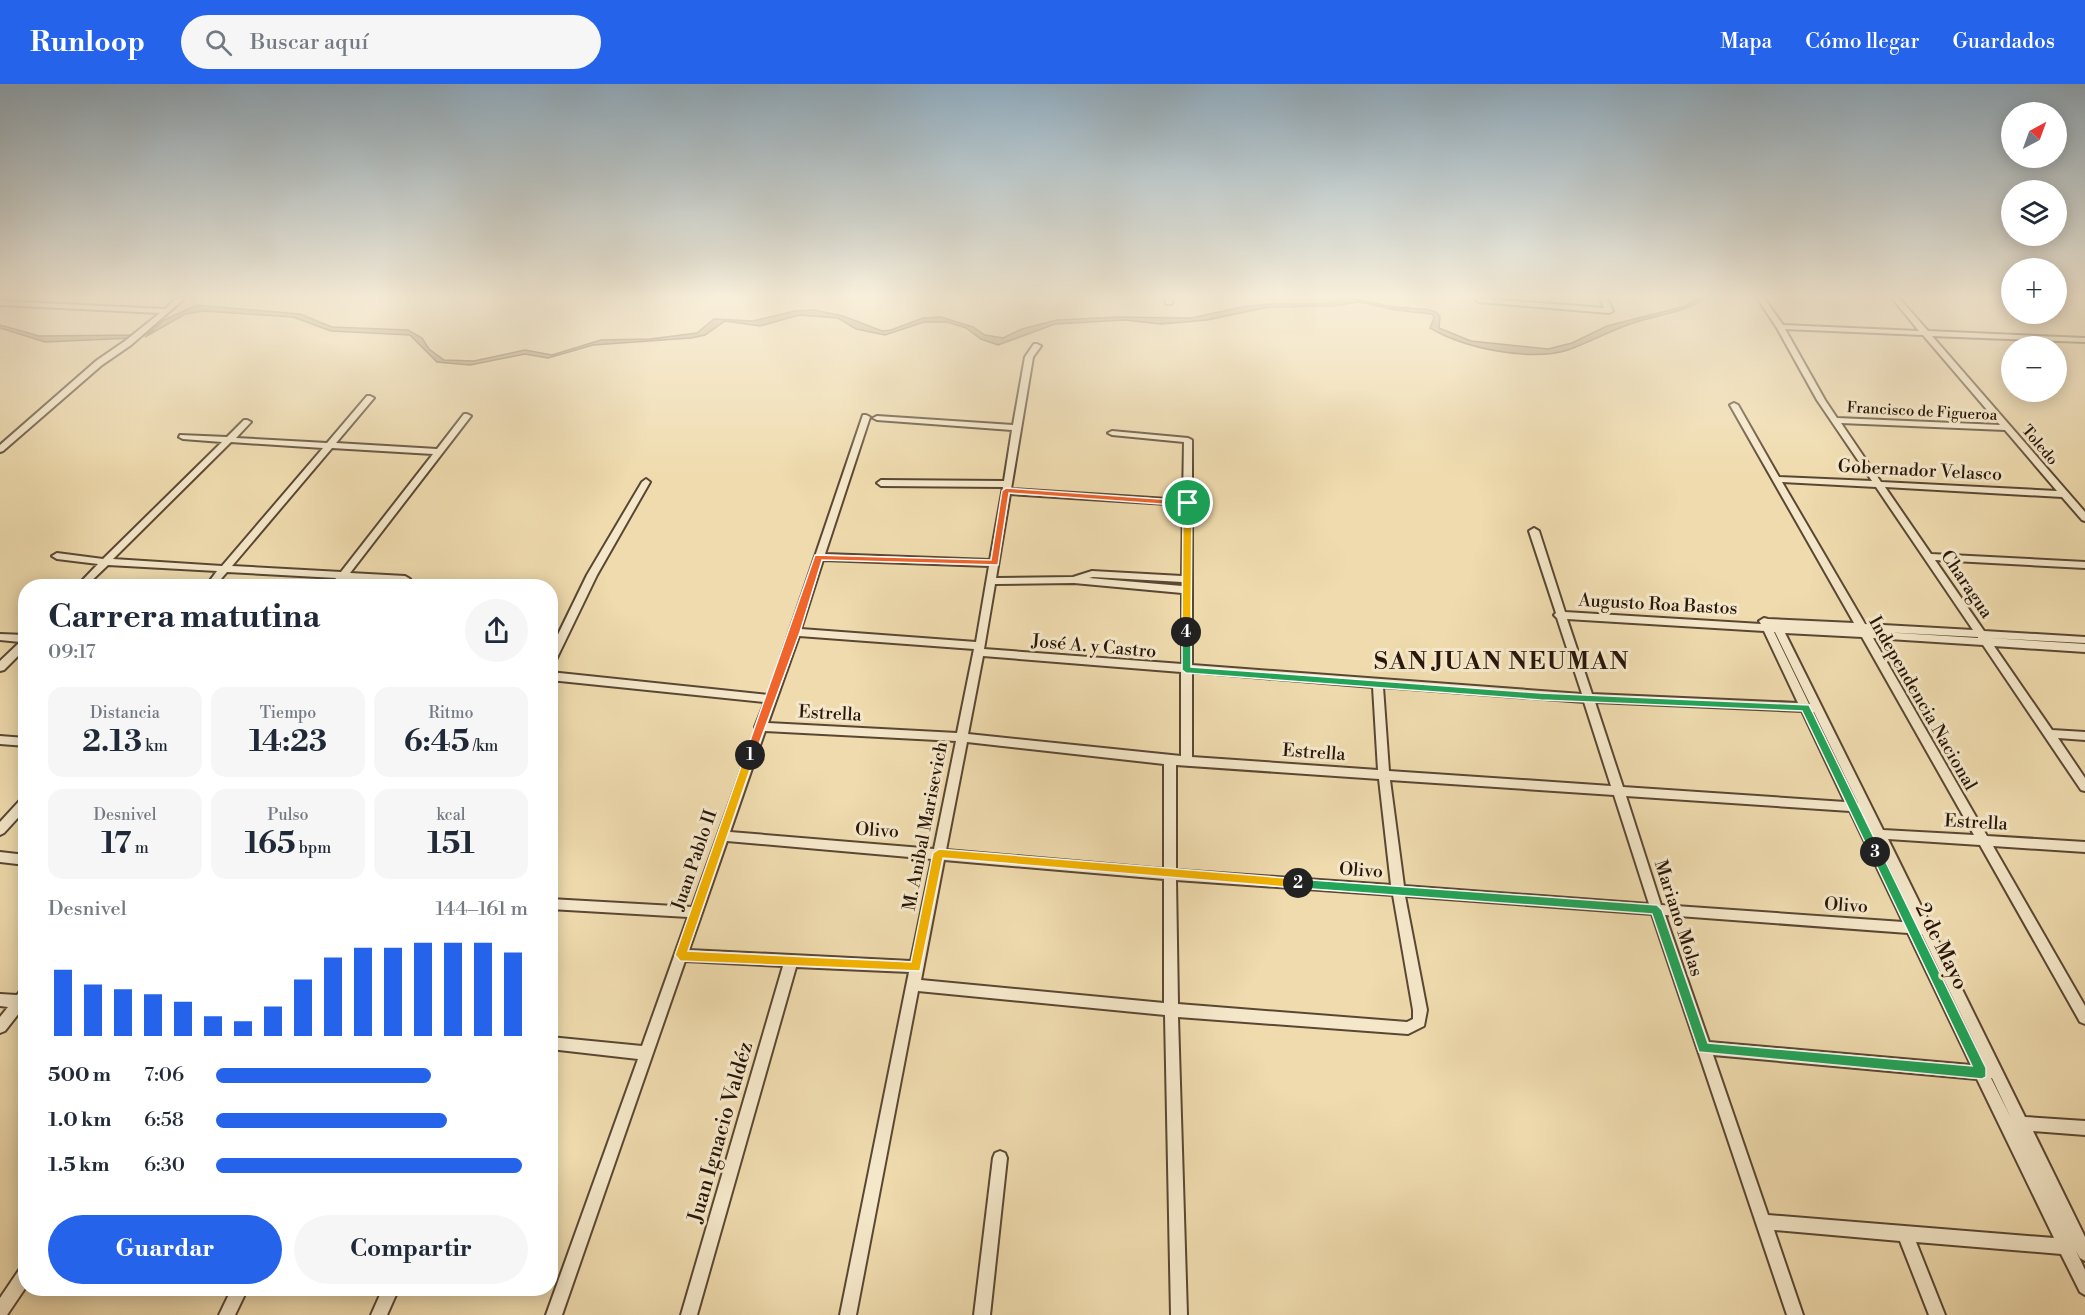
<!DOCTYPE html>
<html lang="es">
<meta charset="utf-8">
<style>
:root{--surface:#fff;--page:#f6f6f7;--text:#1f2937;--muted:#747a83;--accent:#2563eb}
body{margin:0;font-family:"Libre Bodoni",serif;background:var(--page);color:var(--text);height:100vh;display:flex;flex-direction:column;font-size:22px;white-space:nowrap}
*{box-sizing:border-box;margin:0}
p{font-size:20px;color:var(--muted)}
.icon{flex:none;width:33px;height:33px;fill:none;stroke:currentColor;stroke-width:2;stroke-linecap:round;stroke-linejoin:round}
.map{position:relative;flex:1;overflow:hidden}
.drawer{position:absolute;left:18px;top:495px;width:540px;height:717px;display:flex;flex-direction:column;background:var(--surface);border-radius:24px;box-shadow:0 3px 15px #0003}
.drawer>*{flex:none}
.needle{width:39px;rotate:41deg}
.tools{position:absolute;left:2001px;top:18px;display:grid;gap:12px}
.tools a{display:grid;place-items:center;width:66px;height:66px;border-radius:50%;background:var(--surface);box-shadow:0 3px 15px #0003;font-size:30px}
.pin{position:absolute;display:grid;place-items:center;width:51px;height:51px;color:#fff;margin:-26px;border:3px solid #fff;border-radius:50%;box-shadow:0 2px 6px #0007}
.km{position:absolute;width:30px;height:30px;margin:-15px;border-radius:50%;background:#222;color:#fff;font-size:16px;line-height:30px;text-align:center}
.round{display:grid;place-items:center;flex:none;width:63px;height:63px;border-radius:32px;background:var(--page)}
.headline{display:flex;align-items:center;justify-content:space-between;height:102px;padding:0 30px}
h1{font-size:33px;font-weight:700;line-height:45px}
.metrics{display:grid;grid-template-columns:repeat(3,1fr);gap:9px;height:102px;padding:6px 30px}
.metrics div{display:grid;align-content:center;border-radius:15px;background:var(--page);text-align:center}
.metrics b{font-size:30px;font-weight:700}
.metrics small{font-size:16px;font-weight:400}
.metrics p{font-size:16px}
.chart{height:168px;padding:12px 30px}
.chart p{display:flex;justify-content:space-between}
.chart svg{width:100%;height:108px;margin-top:6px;stroke:var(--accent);stroke-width:6}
.button{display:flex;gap:12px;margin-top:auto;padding:12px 30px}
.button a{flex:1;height:69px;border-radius:36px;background:var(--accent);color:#fff;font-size:24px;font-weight:700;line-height:69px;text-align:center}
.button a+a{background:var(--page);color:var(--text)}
ul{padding:0 30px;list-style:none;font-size:20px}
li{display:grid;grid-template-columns:96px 72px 1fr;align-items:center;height:45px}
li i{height:15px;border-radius:8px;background:var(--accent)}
header{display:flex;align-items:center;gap:36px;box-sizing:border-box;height:84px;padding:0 30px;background:var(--accent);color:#fff}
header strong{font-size:28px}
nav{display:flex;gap:33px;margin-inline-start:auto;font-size:21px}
.search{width:420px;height:54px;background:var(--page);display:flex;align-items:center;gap:15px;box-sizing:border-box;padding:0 21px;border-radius:33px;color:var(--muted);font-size:22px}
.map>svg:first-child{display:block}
</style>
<header>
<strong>Runloop</strong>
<div class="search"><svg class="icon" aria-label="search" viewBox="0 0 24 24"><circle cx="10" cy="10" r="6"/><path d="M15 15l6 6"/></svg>Buscar aquí</div>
<nav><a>Mapa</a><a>Cómo llegar</a><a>Guardados</a></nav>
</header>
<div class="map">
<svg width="2085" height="1231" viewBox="0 0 2085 1231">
<rect width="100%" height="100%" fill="#efdbae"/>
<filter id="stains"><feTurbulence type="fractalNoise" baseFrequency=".00333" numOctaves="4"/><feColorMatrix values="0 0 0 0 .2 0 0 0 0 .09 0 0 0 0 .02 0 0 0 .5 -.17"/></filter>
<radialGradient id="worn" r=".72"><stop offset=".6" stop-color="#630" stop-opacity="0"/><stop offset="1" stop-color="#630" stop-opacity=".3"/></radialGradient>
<g fill="#ab9876" stroke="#77644b" stroke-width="1.5">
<path d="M 1349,214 L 1399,224 L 1426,225 L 1436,228 L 1440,233 L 1439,244 L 1471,257 L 1548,265 L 1572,259 L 1607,242 L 1686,222 L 1696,214 L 1705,214 C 1683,229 1661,230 1636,238 C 1613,245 1591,258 1568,266 C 1529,278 1464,264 1430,244 L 1434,234 L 1432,230 L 1396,226 L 1359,218 L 1332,222 L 1269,223 L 1207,236 L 1161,240 L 1125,236 L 1055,240 L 998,261 L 981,255 L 966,244 L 947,238 L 924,238 L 885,251 L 856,245 L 838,234 L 799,231 L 760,242 L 725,237 L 705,251 L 691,254 L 593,261 L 548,274 L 525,270 L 470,281 L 437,278 L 410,251 L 331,247 L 293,233 L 203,227 L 185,230 L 145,253 L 164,236 L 197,221 L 300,230 L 332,243 L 408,246 L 422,254 L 429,265 L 444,276 L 474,277 L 525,266 L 552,271 L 601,256 L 650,255 L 697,249 L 714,235 L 753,237 L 795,227 L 815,226 L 843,232 L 882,247 L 891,246 L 923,234 L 941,233 L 973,243 L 985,251 L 1003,254 L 1022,245 L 1057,236 L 1117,233 L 1191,234 L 1247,222 L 1272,220 L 1324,220 Z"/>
<path d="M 0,241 L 39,252 L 135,251 L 132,254 L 45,258 L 0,244 Z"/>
</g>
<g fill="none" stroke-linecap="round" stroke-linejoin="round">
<g stroke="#77644b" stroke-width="3">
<path d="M 1392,224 L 1409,224"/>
<path d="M 138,251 L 153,247"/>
</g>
<g stroke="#5a4733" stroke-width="4">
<g id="minor">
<path d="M 177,214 L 185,214 L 131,261 L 102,281 L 3,367 L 0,368 L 0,361 L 96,277 L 125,257 L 160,229 L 0,221 L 0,217 L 165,225 Z"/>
<path d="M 1165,214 L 1173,214 L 1172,220 L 1166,220 Z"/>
<path d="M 1476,214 L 1604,224 L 1600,214 L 1607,214 L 1613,227 L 1609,229 L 1479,218 L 1475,216 Z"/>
<path d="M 1757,214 L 1764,214 L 1783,241 L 1919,247 L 1892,214 L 1899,214 L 1928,247 L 2085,254 L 2085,258 L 1932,252 L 2085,428 L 2085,437 L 2082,436 L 2062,413 L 1885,403 L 1931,470 L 2085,478 L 2085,484 L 1935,476 L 1984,547 L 2085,553 L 2085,559 L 1989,554 L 2085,560 L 2085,568 L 1994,562 L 2052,646 L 2085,648 L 2085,656 L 2058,654 L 2085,694 L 2085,707 L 2081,706 L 1983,561 L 1873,554 L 1987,752 L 2085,758 L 2085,768 L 1993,762 L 2085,922 L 2085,940 L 2080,938 L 1980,761 L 1888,755 L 2025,1033 L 2085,1037 L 2085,1051 L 2033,1047 L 2085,1153 L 2085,1177 L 2080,1174 L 2076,1167 L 2085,1186 L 2085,1211 L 2080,1208 L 2061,1170 L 1916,1158 L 1945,1231 L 1929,1231 L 1900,1157 L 1774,1146 L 1803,1231 L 1787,1231 L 1652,830 L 1405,812 L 1427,926 L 1424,942 L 1408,950 L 1178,933 L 1187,1231 L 1171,1231 L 1165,931 L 918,907 L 856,1231 L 840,1231 L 909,888 L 796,883 L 697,1231 L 681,1231 L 783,882 L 685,877 L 562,1231 L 546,1231 L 638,975 L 550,965 L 550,953 L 642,962 L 688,833 L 550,825 L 550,815 L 692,823 L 756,645 L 755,643 L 765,618 L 550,596 L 550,588 L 768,611 L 863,331 L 866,331 L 870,333 L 825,470 L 990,476 L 1003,403 L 881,402 L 877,399 L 881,396 L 1004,397 L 1012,346 L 877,336 L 873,334 L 877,332 L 1013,341 L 1025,273 L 1034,260 L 1037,260 L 1041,262 L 1033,273 L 1011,405 L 1183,416 L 1184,358 L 1112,351 L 1108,349 L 1112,347 L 1188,354 L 1192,356 L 1192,581 L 1582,610 L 1557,534 L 1554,531 L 1556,529 L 1529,447 L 1534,444 L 1539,447 L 1565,528 L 1761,540 L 1759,537 L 1764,534 L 1768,535 L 1854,539 L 1730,321 L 1734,319 L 1738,321 L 1779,393 L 1872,397 L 1817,316 L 1777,244 ZM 1785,245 L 1923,251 L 2000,341 L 1837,334 L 1825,316 ZM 1841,339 L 2005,346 L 2057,407 L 1881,398 ZM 1782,398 L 1876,403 L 1973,546 L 1865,540 ZM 1010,410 L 1183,421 L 1182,492 L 1092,487 L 1073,493 L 996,494 ZM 823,476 L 989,482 L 976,558 L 801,545 ZM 1093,493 L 1182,498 L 1182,502 L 1089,494 ZM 1074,499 L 1182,509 L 1182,580 L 984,565 L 995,500 ZM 1567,535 L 1764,547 L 1798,619 L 1592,610 ZM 1774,548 L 1775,548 L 1810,620 L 1809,620 ZM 1882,548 L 1978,553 L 1978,554 ZM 1785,549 L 1862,553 L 1974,751 L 1883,746 ZM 799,552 L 974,565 L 957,649 L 768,639 ZM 983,572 L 1181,588 L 1181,672 L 968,650 ZM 1192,588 L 1373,603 L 1378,686 L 1192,673 ZM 1383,603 L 1584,618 L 1611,702 L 1389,687 ZM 1595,618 L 1802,627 L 1845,718 L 1623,703 ZM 1813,628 L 1814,628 L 1858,719 L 1857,719 ZM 765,647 L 956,657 L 934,765 L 730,748 ZM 967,658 L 1164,680 L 1164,785 L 946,766 ZM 1176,681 L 1379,695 L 1391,801 L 1176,786 ZM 1390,696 L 1614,711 L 1649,820 L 1404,802 ZM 1626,712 L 1850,727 L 1903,838 L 1661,821 ZM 1875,754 L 1875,755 L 1916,839 ZM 727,757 L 932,775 L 911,877 L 689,866 ZM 944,776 L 1164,795 L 1164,919 L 921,896 ZM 1176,796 L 1393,811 L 1413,926 L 1413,935 L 1407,938 L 1178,920 ZM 1665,831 L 1908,849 L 1971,981 L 1709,958 ZM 1921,850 L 1922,850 L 1986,982 ZM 1713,971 L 1977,995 L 2054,1154 L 1768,1131 ZM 1991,994 L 1992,994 L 2011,1034 Z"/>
<path d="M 367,312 L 370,312 L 374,314 L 336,359 L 437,365 L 464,330 L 467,330 L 471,332 L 350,489 L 405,492 L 410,495 L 408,497 L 346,495 L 340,502 L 331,502 L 336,494 L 227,488 L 215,502 L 206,502 L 217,487 L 108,481 L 86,502 L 77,502 L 98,480 L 57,475 L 52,472 L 57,469 L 103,475 L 222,358 L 183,355 L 179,353 L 180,351 L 227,353 L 244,336 L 247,336 L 251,338 L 236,354 L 327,359 ZM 231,358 L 323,364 L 222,482 L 113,475 ZM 332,364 L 433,370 L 341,488 L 232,482 Z"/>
<path d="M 646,395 L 650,398 L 597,491 L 555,578 L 550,581 L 550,567 L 587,491 L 642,398 Z"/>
<path d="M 0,550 L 26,551 L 26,564 L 4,586 L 0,587 L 0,577 L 20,558 L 0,556 Z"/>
<path d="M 0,652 L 26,654 L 26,662 L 0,660 Z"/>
<path d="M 26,713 L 26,725 L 4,749 L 0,751 L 0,738 L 22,714 Z"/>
<path d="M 0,768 L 26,771 L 26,781 L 0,778 Z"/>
<path d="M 26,904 L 26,923 L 23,924 L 5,947 L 0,949 L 0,933 L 8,923 L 0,922 L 0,910 L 17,911 L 21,906 Z"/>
<path d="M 1000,1067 L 1005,1069 L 1007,1074 L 990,1231 L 974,1231 L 993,1074 L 995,1069 Z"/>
<path d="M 26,1181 L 26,1203 L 7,1231 L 0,1231 L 0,1214 L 21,1183 Z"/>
<path d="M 232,1204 L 248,1204 L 235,1231 L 219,1231 Z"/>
<path d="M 383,1204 L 399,1204 L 387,1231 L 371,1231 Z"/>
</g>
</g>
<use href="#minor" fill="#f5e8ca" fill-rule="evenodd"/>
</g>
<linearGradient id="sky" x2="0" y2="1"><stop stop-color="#8fa9ba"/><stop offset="0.55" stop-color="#f8efdb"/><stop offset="1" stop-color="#f8efdb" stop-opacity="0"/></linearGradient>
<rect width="2085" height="387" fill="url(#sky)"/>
<path fill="#f0652b" stroke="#fff" stroke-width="1.5" d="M 1006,404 L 1188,417 L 1192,419 L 1188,422 L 1009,409 L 998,481 L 822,476 L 800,548 L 755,671 L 754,674 L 747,674 L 745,671 L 815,471 L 991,476 L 1002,407 Z"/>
<path fill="#f5b400" stroke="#fff" stroke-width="1.5" d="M 750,667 L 755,671 L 688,867 L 911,878 L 933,769 L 939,765 L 1298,795 L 1303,799 L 1298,804 L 943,774 L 920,887 L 680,877 L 675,871 L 745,671 Z"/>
<path fill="#22a559" stroke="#fff" stroke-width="1.5" d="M 1875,763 L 1881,768 L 1986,984 L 1986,993 L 1982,995 L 1699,968 L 1652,830 L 1298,804 L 1292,799 L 1298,795 L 1657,821 L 1662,826 L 1708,959 L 1972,982 L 1870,768 Z"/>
<path fill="#22a559" stroke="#fff" stroke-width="1.5" d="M 1186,545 L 1191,548 L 1191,583 L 1541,609 L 1809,621 L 1881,768 L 1879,771 L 1871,771 L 1802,627 L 1541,616 L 1186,589 L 1182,586 L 1182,548 Z"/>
<path fill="#f5b400" stroke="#fff" stroke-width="1.5" d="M 1188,417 L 1192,419 L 1191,548 L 1186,551 L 1182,548 L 1183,419 Z"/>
<g text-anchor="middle" stroke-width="6" stroke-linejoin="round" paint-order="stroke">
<g font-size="15" fill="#28160a" stroke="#f5e8ca">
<text transform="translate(1922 327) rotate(3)" y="5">Francisco de Figueroa</text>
<text transform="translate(2040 361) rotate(50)" y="5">Toledo</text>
</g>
<g font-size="18" fill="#28160a" stroke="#f5e8ca">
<text transform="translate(1920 386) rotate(3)" y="6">Gobernador Velasco</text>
<text transform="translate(1967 500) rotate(56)" y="6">Charagua</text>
<text transform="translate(1658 520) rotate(3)" y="6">Augusto Roa Bastos</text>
<text transform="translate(1094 562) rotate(5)" y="6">José A. y Castro</text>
<text transform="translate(1923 619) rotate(60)" y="6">Independencia Nacional</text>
<text transform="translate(830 629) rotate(3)" y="6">Estrella</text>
<text transform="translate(1314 668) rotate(4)" y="6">Estrella</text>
<text transform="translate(1976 738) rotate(3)" y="6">Estrella</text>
<text transform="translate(925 742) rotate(-79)" y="6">M. Anibal Marisevich</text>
<text transform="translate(877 746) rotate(4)" y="6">Olivo</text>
<text transform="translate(694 776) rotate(-71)" y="6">Juan Pablo II</text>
<text transform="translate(1361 786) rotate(4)" y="6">Olivo</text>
<text transform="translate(1846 821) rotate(4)" y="6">Olivo</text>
<text transform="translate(1679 834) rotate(72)" y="6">Mariano Molas</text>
</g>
<g font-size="21" fill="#28160a" stroke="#f5e8ca">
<text transform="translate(1942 862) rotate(64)" y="7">2 de Mayo</text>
<text transform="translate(720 1048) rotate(-74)" y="7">Juan Ignacio Valdéz</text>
</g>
<g font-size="24" font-weight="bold" letter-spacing="1.5" fill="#28160a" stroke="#f5e8ca">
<text x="1502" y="585">SAN JUAN NEUMAN</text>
</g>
</g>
<rect width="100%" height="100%" filter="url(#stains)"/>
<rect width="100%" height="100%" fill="url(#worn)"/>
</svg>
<div class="tools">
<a><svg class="needle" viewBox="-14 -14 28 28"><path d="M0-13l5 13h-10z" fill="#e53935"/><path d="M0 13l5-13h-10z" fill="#747a83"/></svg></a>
<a><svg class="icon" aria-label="layers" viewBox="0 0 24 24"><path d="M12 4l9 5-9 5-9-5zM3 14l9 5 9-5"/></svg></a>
<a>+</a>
<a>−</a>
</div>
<div class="pin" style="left:1188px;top:419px;background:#1e9e55"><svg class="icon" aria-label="arrive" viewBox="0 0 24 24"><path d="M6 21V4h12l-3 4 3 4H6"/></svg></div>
<b class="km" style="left:750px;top:671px">1</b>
<b class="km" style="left:1298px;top:799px">2</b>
<b class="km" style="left:1875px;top:768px">3</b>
<b class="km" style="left:1186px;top:548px">4</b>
<section class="drawer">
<div class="headline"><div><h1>Carrera matutina</h1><p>09:17</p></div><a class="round"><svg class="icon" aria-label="share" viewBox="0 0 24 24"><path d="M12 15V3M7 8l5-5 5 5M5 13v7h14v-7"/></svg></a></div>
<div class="metrics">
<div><p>Distancia</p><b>2.13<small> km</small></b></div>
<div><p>Tiempo</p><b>14:23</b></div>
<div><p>Ritmo</p><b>6:45<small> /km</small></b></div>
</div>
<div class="metrics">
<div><p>Desnivel</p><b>17<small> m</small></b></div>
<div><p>Pulso</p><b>165<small> bpm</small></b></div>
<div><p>kcal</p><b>151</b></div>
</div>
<div class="chart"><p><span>Desnivel</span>144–161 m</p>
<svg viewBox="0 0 160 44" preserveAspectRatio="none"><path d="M5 44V17M15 44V23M25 44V25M35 44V27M45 44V30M55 44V36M65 44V38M75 44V32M85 44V21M95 44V12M105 44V8M115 44V8M125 44V6M135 44V6M145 44V6M155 44V10"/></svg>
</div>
<ul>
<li><b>500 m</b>7:06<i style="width:69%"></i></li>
<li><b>1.0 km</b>6:58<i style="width:74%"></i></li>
<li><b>1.5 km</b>6:30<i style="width:98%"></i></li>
</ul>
<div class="button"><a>Guardar</a><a>Compartir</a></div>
</section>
</div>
